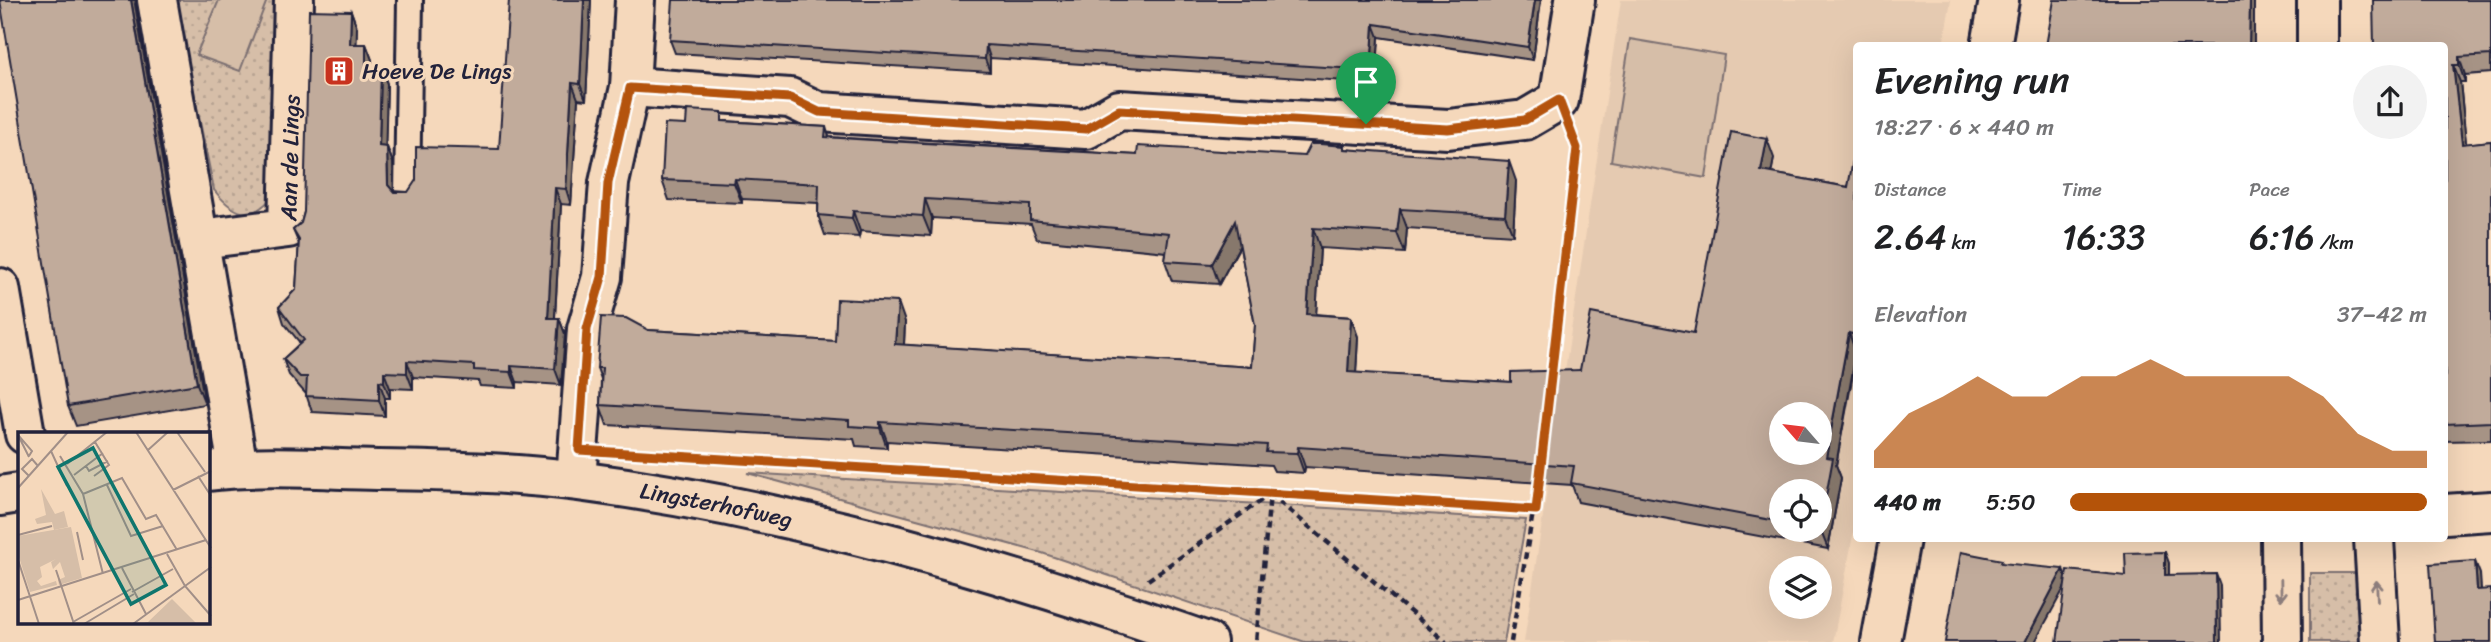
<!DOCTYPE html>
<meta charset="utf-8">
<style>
:root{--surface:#fff;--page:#f2f2f2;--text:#202124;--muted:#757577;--accent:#b45309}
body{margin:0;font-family:Sriracha,sans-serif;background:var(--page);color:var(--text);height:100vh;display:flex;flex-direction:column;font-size:26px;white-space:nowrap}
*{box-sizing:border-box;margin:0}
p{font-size:23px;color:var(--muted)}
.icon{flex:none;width:38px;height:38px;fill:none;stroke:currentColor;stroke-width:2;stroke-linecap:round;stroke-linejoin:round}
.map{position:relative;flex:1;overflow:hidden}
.drawer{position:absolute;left:1853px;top:42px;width:595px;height:500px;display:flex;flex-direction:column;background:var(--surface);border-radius:7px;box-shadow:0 7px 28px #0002}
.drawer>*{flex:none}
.needle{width:46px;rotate:298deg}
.controls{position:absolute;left:1769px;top:402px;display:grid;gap:14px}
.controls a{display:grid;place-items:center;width:63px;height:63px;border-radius:50%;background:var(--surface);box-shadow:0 7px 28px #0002;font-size:35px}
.pin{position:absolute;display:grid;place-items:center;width:60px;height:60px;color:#fff;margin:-72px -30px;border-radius:50% 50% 50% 0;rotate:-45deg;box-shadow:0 0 7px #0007}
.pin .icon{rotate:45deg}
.round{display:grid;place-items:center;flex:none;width:74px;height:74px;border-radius:37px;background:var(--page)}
.overview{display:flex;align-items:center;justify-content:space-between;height:119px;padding:0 21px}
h1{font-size:38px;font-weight:600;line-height:52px}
.metrics{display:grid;grid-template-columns:repeat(3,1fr);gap:10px;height:119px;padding:7px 21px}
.metrics div{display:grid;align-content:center}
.metrics b{font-size:35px;font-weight:600}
.metrics small{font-size:19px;font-weight:400}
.metrics p{font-size:19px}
.chart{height:196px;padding:14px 21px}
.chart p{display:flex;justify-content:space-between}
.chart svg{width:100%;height:126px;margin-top:7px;fill:var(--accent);opacity:.7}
ul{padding:0 21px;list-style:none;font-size:23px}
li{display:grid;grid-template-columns:112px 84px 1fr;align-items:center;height:52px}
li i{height:18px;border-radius:9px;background:var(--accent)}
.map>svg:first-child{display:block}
</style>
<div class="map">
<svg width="2491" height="642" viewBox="0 0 2491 642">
<defs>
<pattern id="grass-dots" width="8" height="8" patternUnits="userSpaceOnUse" patternTransform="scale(1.75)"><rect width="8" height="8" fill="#d6bea8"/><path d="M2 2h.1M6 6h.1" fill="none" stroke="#b7a392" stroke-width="1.8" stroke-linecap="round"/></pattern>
</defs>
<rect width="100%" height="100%" fill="#f5d8bb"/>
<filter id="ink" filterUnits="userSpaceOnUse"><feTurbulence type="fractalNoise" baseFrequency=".0143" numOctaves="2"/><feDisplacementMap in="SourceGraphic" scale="14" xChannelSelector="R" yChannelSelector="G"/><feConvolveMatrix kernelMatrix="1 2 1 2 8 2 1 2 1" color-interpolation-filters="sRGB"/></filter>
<g filter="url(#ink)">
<path fill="#e5cab1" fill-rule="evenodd" d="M 1621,0 L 1951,0 L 1943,45 L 1857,46 L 1857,514 L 1833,642 L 1524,642 ZM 1782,415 L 1820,415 L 1820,453 L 1782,453 ZM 1782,492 L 1820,492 L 1820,530 L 1782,530 ZM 1782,569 L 1820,569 L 1820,607 L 1782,607 Z"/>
<g fill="url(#grass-dots)" stroke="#7c7072" stroke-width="2">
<path d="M 175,0 L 283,0 L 278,189 C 256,221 238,220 214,190 Z"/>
<path d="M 747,473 L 1526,520 L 1504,642 L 1305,642 L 1042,553 Z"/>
<path d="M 2310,573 L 2360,573 L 2363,642 L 2310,642 Z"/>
</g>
<g fill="#d6bea8" stroke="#7c7072" stroke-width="2">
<path d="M 219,0 L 267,0 L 240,71 L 196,55 Z"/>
<path d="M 1630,39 L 1724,55 L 1706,178 L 1611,161 Z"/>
</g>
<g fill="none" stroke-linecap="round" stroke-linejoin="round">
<g stroke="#22223b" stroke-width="30">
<path id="lane" d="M 407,195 L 410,0"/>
</g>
<g stroke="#22223b" stroke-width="44">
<g id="street">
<path d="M 157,0 L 238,467"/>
<path d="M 2317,0 L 2317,46"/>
<path d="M 1991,46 L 1999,0"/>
<path d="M 630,87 L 790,98 L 819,112 L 1086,129 L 1119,110 L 1448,129 L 1525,120 L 1559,100 L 1575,0"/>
<path id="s1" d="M 200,239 L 288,228 L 294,0"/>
<path d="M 0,288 L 25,434"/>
<path id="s2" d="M 208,471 C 264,464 321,469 377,470 C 443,471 512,472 578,481 C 793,509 1002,571 1207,642"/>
<path d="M 576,480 L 587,329 L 602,277 L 609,183 L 630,87 L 635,0"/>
<path d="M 0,496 L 19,493"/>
<path d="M 2445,514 L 2491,511"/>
<path d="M 2281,539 L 2282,642"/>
<path d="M 2374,539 L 2380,642"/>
<path d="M 1881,642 L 1900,539"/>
</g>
</g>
<g stroke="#22223b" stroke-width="4.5" stroke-dasharray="7 5" stroke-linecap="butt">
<path d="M 1551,375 L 1577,148 L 1573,137"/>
<path d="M 705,458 L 1536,510"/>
<path d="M 1270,494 L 1446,642"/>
<path d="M 1148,580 L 1270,494 L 1256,642"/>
<path d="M 1511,642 L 1539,477"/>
</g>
<use href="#lane" stroke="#f5d8bb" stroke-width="24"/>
<use href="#street" stroke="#f5d8bb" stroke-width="38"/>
</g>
<g fill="#a69385" stroke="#22223b" stroke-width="2" fill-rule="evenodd">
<path d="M 591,0 L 586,100 L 578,99 L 571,205 L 561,204 L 555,318 L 559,318 L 565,334 L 561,385 L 517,382 L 517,388 L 480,386 L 478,381 L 413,377 L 413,389 L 390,388 L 390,398 L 385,398 L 385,416 L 312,412 L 306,394 L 289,375 L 283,359 L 300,343 L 284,323 L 279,307 L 296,289 L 299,244 L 293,230 L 301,223 L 304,212 L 351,11 L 357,28 L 356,44 L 366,44 L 372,60 L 372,67 L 381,67 L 387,84 L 385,147 L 387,147 L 393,163 L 393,191 L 408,192 L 499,149 Z"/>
<path d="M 1541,0 L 1533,60 L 1379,37 L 1376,83 L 990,58 L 990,72 L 675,53 L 670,40 Z"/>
<path d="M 2491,0 L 2491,73 L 2465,75 L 2465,82 L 2460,82 L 2466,144 L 2491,141 L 2491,440 L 2445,441 L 2445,46 Z"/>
<path d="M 135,4 L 205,404 L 76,426 L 68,406 Z"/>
<path d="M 725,121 L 826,127 L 829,137 L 1137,155 L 1304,156 L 1346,149 L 1516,181 L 1513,235 L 1407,228 L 1405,253 L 1320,248 L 1316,314 L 1351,317 L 1358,337 L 1356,373 L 1511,382 L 1580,370 L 1694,333 L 1774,158 L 1771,173 L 1848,187 L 1857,155 L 1857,353 L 1836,465 L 1841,478 L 1828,549 L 1578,502 L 1572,485 L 1305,467 L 1304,473 L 1274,471 L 1271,465 L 887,441 L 887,448 L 856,446 L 854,439 L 607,425 L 600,405 L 601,379 L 597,368 L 648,330 L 835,341 L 905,322 L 904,345 L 1252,367 L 1255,325 L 1240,246 L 1219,284 L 1172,281 L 1165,261 L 1166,252 L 1037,239 L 1031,224 L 932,218 L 931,236 L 860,231 L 859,237 L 825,235 L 818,215 L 818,203 L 742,199 L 742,203 L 669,200 L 662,180 L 686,125 ZM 1782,492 L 1820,492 L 1820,530 L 1782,530 Z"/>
</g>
<g fill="#87786c" stroke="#22223b" stroke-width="2">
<path d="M 131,0 L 136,0 L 135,4 L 205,404 L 197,384 Z"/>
<path d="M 584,0 L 591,0 L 586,100 L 580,84 Z"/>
<path d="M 1535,0 L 1541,0 L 1533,60 L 1528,47 Z"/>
<path d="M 2250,0 L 2254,0 L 2254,46 L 2249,46 Z"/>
<path d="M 351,11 L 357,28 L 356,60 L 350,44 Z"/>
<path d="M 1374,24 L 1379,37 L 1376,83 L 1371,70 Z"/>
<path d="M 366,44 L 372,60 L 372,83 L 366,67 Z"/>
<path d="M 986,45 L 990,58 L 990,72 L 985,59 Z"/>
<path d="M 2459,57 L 2465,75 L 2465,82 L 2459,65 Z"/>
<path d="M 2453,65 L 2460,82 L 2468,162 L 2462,144 Z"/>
<path d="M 381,67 L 387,84 L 385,163 L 379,146 Z"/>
<path d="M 572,83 L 578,99 L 571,205 L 566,189 Z"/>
<path d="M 1767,139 L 1774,158 L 1768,191 L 1761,171 Z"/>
<path d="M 387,147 L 393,163 L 394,202 L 388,185 Z"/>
<path d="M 1509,161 L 1516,181 L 1513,235 L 1505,215 Z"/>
<path d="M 735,179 L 742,199 L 742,203 L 734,183 Z"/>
<path d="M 555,188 L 561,204 L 554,334 L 548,318 Z"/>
<path d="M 925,199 L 932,218 L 931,236 L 923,216 Z"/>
<path d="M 1400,209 L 1407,228 L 1405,253 L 1397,233 Z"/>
<path d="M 853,211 L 860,231 L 859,237 L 852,218 Z"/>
<path d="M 1235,221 L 1242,241 L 1219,284 L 1212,264 Z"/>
<path d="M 1313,228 L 1320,248 L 1315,334 L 1307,314 Z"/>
<path d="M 898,302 L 905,322 L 903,364 L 895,344 Z"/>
<path d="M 1351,317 L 1358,337 L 1355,392 L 1348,372 Z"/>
<path d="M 559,318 L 565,334 L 561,385 L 555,369 Z"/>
<path d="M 1849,333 L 1856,353 L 1836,465 L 1841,478 L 1828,549 L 1820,529 L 1826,457 Z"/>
<path d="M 407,361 L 413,377 L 413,389 L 407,373 Z"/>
<path d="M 511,366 L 517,382 L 517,388 L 511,372 Z"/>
<path d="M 384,372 L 390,388 L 390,398 L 384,382 Z"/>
<path d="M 379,381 L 385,398 L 385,416 L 379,400 Z"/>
<path d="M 880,422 L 887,441 L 887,448 L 880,428 Z"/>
<path d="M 1298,447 L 1305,467 L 1304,473 L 1297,453 Z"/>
<path d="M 2165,552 L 2169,563 L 2169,585 L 2165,575 Z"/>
<path d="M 2475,561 L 2480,574 L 2482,603 L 2477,590 Z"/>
<path d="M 2063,569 L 2068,581 L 2035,642 L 2025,642 Z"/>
<path d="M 2216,574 L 2220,585 L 2221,642 L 2217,642 Z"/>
</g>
<g fill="#c1ab9b" stroke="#22223b" stroke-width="2" fill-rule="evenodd">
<path d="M 0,0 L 131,0 L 197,384 L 68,406 Z"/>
<path d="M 509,0 L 584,0 L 580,84 L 572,83 L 566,189 L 555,188 L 548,318 L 559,318 L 555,369 L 511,366 L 511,372 L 474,370 L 474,365 L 407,361 L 407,373 L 384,372 L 384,382 L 379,381 L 379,400 L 306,396 L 307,377 L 300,377 L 283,359 L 304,340 L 279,307 L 296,289 L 299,240 L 293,230 L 301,223 L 304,212 L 309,10 L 351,11 L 350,44 L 366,44 L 366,67 L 381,67 L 379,146 L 387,147 L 388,185 L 394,192 L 408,192 L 416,180 L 416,147 L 499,149 Z"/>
<path d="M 673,0 L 1535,0 L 1528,47 L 1374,24 L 1371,70 L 986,45 L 985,59 L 670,40 Z"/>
<path d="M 2054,0 L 2250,0 L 2249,46 L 2046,46 Z"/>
<path d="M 2373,0 L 2491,0 L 2491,55 L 2459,57 L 2459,65 L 2453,65 L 2462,144 L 2491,141 L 2491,422 L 2445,424 L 2445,46 L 2374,46 Z"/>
<path d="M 687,110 L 722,112 L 722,121 L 826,127 L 825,137 L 888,141 L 1137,155 L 1138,146 L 1304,156 L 1310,144 L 1320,144 L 1344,146 L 1344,149 L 1509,161 L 1505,215 L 1400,209 L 1397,233 L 1313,228 L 1307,314 L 1351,317 L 1348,372 L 1511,382 L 1511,372 L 1580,370 L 1591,313 L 1694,333 L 1731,132 L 1767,139 L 1761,171 L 1848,187 L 1854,155 L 1857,155 L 1857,333 L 1856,335 L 1849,333 L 1826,457 L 1833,458 L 1820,529 L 1820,492 L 1782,492 L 1782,522 L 1571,483 L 1574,466 L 1298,447 L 1297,453 L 1266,452 L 1267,445 L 880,422 L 880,428 L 849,426 L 849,420 L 600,405 L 602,368 L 597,368 L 601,317 L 626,318 L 648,330 L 835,341 L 837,299 L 898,302 L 895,344 L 1252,367 L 1255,325 L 1235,221 L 1212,264 L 1165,261 L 1169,233 L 1030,220 L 1030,205 L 925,199 L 923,216 L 853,211 L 852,218 L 818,215 L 819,184 L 735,179 L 734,183 L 662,180 L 665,124 L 686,125 ZM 1782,415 L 1820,415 L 1820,453 L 1782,453 Z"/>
<path d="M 1961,552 L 2002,560 L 2001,563 L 2063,569 L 2025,642 L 1945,642 Z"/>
<path d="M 2165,552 L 2165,575 L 2216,574 L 2217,642 L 2057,642 L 2067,570 L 2126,576 L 2125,553 Z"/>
<path d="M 2475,561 L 2477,590 L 2491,589 L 2491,642 L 2435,642 L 2430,564 Z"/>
</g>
<defs><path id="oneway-shaft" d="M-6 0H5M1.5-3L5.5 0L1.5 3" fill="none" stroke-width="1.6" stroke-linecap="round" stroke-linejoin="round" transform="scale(1.75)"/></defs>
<g stroke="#8c7d7b">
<use href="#oneway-shaft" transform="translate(2281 590) rotate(89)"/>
<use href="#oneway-shaft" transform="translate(2377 591) rotate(-93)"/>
</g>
</g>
<g fill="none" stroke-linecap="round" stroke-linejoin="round" filter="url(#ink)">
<g stroke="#fff" stroke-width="14">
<path id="route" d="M 630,88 L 790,98 L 819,112 L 1086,129 L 1119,110 L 1448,129 L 1525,120 L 1559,100 L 1577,148 L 1536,510 L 579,450 L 587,329 L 602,277 L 608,183 Z"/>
</g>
<use href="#route" stroke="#b45309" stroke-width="9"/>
</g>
<defs>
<g id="building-square" transform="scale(1.575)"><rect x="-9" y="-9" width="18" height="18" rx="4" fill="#c8321e" stroke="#f5d8bb"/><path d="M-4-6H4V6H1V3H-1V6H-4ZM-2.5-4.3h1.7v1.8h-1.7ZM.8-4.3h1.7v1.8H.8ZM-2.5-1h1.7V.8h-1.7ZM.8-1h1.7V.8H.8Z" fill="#fff"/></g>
</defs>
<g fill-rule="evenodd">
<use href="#building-square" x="339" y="71"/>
</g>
<g text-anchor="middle" stroke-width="6" stroke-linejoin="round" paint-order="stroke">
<g font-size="23" fill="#22223b" stroke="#f5d8bb" text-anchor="start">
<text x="362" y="79">Hoeve De Lings</text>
</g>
<g font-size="23" fill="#22223b" stroke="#f5d8bb">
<text dy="8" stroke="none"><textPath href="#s1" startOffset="159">Aan de Lings</textPath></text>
<text dy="8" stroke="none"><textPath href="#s2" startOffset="511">Lingsterhofweg</textPath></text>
</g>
</g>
<g transform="translate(18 432)">
<rect width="192" height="192" fill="#f5d8bb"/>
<path d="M 23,57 L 37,82 L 46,79 L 50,95 L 36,98 L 34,90 L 19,92 L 17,87 L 28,83 Z" fill="#d6bea8"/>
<path d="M 154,167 L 179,192 L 121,192 L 130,190 Z" fill="#d6bea8"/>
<path d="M 53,95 L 64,146 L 41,153 L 40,148 L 47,145 L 42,130 L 35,137 L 33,130 L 38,127 L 22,135 L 24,145 L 19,149 L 23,154 L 38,149 L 39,153 L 12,160 L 0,122 L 0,104 Z" fill="#d6bea8"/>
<path fill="none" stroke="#a18f88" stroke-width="2" d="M 118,0 L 193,116M 159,0 L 187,40M 0,3 L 14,19 L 11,24M 0,3 L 11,25M 130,18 L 150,0M 33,19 L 49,54M 42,24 L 65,62 L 85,142M 49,32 L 89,0M 68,34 L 71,39 L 90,29M 56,43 L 85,21M 11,44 L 4,37 L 14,27 L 20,34M 76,44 L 91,33 L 77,10M 180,44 L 193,64M 89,53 L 113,104 L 145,94M 0,56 L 50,0M 155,58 L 193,39M 65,62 L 104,46 L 128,87 L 138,83 L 159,118M 59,100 L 65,128M 0,103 L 34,94M 149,122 L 167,154 L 193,184M 0,128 L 21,192M 104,136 L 128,182M 38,138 L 56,192M 114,160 L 155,137M 0,168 L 188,108M 55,190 L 113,157M 66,192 L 116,162M 115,192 L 193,135"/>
<path fill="#0f766e" fill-opacity="0.15" stroke="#0f766e" stroke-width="3.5" d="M 75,16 L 148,153 L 113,172 L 40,35 Z"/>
<rect width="192" height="192" fill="none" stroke="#22223b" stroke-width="3.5"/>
</g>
</svg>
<div class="controls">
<a><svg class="needle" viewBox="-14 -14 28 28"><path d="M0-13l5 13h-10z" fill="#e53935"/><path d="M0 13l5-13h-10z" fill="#757577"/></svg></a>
<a><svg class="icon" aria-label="locate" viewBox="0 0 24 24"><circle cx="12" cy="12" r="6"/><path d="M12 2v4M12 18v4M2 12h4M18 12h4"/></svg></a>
<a><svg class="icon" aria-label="layers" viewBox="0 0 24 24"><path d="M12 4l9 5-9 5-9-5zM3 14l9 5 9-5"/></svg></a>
</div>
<div class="pin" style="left:1366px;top:124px;background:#1e9e55"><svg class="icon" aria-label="arrive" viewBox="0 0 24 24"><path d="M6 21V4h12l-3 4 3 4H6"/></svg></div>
<section class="drawer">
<div class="overview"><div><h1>Evening run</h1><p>18:27 · 6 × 440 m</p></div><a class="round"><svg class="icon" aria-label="share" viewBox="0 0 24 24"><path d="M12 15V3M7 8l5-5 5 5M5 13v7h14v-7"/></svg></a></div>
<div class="metrics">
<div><p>Distance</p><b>2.64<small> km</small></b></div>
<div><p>Time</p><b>16:33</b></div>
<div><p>Pace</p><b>6:16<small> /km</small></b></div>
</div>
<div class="chart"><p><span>Elevation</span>37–42 m</p>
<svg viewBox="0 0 160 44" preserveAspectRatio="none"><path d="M0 44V38L10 25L20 19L30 12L40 19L50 19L60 12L70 12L80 6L90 12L100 12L110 12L120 12L130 19L140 32L150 38L160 38V44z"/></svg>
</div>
<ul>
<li><b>440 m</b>5:50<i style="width:100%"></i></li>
</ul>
</section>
</div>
